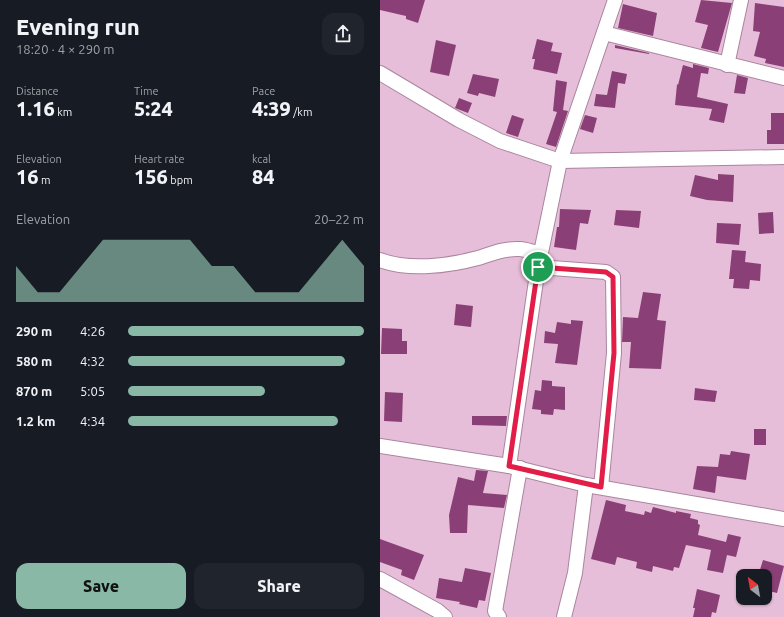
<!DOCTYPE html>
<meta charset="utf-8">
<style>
:root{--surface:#171b24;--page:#20242c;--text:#f1f3f6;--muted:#9ea1a6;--accent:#89b8a7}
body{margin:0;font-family:Ubuntu,sans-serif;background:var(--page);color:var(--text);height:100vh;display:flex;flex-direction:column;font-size:15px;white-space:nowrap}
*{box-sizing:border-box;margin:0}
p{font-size:13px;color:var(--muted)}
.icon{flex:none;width:22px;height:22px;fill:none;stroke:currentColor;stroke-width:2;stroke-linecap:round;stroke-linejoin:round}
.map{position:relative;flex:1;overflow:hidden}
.sheet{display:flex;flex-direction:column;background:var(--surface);width:380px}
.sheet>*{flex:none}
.needle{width:26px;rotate:329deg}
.buttons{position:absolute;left:356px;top:569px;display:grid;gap:8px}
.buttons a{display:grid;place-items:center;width:36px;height:36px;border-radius:8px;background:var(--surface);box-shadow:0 1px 3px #0004;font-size:20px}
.pin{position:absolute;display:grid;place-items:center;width:34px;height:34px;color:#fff;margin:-17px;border:2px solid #fff;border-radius:50%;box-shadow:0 1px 4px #0007}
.round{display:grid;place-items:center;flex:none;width:42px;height:42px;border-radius:12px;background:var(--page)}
.overview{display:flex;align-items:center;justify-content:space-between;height:68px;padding:0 16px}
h1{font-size:22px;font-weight:800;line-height:30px}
.figures{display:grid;grid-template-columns:repeat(3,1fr);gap:6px;height:68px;padding:4px 16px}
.figures div{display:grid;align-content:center}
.figures b{font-size:20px;font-weight:800}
.figures small{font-size:11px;font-weight:400}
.figures p{font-size:11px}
.chart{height:112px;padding:8px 16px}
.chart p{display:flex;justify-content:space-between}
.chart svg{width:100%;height:72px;margin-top:4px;fill:var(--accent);opacity:.7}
.button{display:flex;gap:8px;margin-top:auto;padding:8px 16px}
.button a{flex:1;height:46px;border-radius:12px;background:var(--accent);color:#111;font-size:16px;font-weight:800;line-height:46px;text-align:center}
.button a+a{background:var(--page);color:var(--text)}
ul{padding:0 16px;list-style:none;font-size:13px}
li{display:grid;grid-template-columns:64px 48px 1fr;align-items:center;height:30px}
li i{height:10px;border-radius:5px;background:var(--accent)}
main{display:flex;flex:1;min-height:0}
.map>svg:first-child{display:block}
</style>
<main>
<section class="sheet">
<div class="overview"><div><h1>Evening run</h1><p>18:20 · 4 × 290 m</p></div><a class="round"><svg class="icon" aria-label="share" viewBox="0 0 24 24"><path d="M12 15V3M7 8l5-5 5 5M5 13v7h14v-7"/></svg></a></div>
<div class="figures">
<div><p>Distance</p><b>1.16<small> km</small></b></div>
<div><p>Time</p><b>5:24</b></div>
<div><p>Pace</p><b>4:39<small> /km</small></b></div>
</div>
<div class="figures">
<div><p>Elevation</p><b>16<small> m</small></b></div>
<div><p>Heart rate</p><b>156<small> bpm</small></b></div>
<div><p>kcal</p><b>84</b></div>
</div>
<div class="chart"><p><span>Elevation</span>20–22 m</p>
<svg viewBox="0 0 160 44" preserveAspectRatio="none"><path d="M0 44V22L10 38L20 38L30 22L40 6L50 6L60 6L70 6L80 6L90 22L100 22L110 38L120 38L130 38L140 22L150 6L160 22V44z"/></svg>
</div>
<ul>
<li><b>290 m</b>4:26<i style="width:100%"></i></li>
<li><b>580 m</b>4:32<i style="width:92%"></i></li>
<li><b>870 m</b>5:05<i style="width:58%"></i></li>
<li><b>1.2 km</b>4:34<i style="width:89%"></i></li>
</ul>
<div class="button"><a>Save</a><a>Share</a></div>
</section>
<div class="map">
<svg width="404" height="617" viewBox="0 0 404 617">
<rect width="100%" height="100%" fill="#e7bed9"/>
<g fill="#8a4076">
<path d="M 0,0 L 45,0 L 38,23 L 26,19 L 26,16 L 0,10 Z"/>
<path d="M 321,0 L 352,3 L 338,52 L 321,48 L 328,25 L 315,22 Z"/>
<path d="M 375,3 L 404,7 L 404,67 L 385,63 L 386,59 L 374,56 L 380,32 L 373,31 Z"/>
<path d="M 243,4 L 277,13 L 273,36 L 238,28 Z"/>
<path d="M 157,39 L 173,43 L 171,51 L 182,53 L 177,74 L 153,69 L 155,59 L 152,59 Z"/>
<path d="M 56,40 L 76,45 L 69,76 L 50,72 Z"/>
<path d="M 235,45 L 269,53 L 269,54 L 235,48 Z"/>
<path d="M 313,64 L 329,68 L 328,74 L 321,73 L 317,97 L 348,104 L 344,123 L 329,120 L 332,109 L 295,105 L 297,84 L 298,85 L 303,65 L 313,68 Z"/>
<path d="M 232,71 L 247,74 L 245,84 L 238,83 L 235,108 L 214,106 L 216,94 L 227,95 Z"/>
<path d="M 93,74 L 119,79 L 115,97 L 99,93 L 98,96 L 87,93 Z"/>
<path d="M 357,75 L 368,78 L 365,94 L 354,93 Z"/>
<path d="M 176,80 L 187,82 L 183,110 L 188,111 L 176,147 L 166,144 L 177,112 L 173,111 Z"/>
<path d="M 79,98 L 92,103 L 88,113 L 75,108 Z"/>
<path d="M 391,113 L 404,113 L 404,144 L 387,144 L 387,130 L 391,130 Z"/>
<path d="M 132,115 L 144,119 L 138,137 L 126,133 Z"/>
<path d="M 205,115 L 217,118 L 213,133 L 200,129 Z"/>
<path d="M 338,174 L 354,175 L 353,202 L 327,200 L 310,196 L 315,175 L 338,180 Z"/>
<path d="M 180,209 L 211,210 L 208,224 L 200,223 L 196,250 L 174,247 L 177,227 L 179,227 Z"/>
<path d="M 236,210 L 261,211 L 259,228 L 234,225 Z"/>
<path d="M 393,212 L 394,233 L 379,234 L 378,213 Z"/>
<path d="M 337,223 L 361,224 L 359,245 L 336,243 Z"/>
<path d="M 352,250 L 366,251 L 365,262 L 381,264 L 380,281 L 370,280 L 369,289 L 353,288 L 354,279 L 349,279 Z"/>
<path d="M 263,292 L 281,294 L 277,320 L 286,321 L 281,369 L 249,368 L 251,342 L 242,342 L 243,317 L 258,318 Z"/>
<path d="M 76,304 L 93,306 L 91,327 L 74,325 Z"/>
<path d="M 191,320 L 203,321 L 197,365 L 175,363 L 178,344 L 164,343 L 165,331 L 175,333 L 177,322 L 191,324 Z"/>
<path d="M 2,328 L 22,329 L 22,341 L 27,341 L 27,354 L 1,354 Z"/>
<path d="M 162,380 L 172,381 L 172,386 L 185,387 L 185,410 L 174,409 L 173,415 L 161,414 L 161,410 L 152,409 L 155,390 L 161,391 Z"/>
<path d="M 315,388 L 337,391 L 335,402 L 314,400 Z"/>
<path d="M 5,392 L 23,393 L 22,422 L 4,421 Z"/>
<path d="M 92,416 L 127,416 L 126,426 L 92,425 Z"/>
<rect x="374" y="429" width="12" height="16"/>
<path d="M 351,451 L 370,454 L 366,480 L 337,476 L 335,493 L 313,489 L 317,466 L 338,467 L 340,454 L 350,455 Z"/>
<path d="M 96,470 L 108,471 L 103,493 L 127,495 L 124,508 L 88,505 L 87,533 L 70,533 L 69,515 L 78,477 L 94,481 Z"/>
<path d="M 226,500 L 246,505 L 245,511 L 264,515 L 265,511 L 271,513 L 273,507 L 296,513 L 296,511 L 311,514 L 310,518 L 318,520 L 318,524 L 320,525 L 318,535 L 346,542 L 348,534 L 361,537 L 356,557 L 347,555 L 343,573 L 327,570 L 331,550 L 306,545 L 299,568 L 294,567 L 293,571 L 273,566 L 272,572 L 256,568 L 257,562 L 237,557 L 235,565 L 211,559 Z"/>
<path d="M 0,539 L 44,555 L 34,580 L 21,575 L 22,570 L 0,562 Z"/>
<path d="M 383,560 L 404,566 L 397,593 L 385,590 L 385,576 L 378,576 Z"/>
<path d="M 85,568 L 111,573 L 105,601 L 99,600 L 97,608 L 79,604 L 80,602 L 56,598 L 59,578 L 82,582 Z"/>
<path d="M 317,589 L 340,595 L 336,613 L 332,612 L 331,617 L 313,617 L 315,608 L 313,608 Z"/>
</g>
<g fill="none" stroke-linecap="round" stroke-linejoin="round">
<g stroke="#aa859e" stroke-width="16">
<g id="minor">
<path d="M 224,33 L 404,78"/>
<path d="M 347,65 L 361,0"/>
<path d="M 0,73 L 79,120 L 120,141 L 180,161 L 404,157"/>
<path d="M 0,260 C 29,271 68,266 98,258 C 111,254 125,248 140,249 C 147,250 154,252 161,253"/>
<path d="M 158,267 L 226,272 L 233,277 L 234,353 L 221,487"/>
<path d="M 0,446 L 129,466 L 206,485 L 404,519"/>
<path d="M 129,466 L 158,267 L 180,161 L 235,0"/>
<path d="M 0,579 L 58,611 L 65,617"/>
<path d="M 119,617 L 115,611 L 140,468"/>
<path d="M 184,617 L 195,573 L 206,485"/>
</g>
</g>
<use href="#minor" stroke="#fff" stroke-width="14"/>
</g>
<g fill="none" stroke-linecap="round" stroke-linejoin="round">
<g stroke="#fff" stroke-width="8">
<path id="route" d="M 158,267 L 226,272 L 233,277 L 234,353 L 221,487 L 129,466 Z"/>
</g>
<use href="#route" stroke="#e11d48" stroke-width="5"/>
</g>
</svg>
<div class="buttons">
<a><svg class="needle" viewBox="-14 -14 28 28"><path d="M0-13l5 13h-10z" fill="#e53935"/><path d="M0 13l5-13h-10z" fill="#9ea1a6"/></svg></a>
</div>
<div class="pin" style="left:158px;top:267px;background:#1e9e55"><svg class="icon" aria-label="arrive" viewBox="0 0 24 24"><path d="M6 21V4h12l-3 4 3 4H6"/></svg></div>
</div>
</main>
